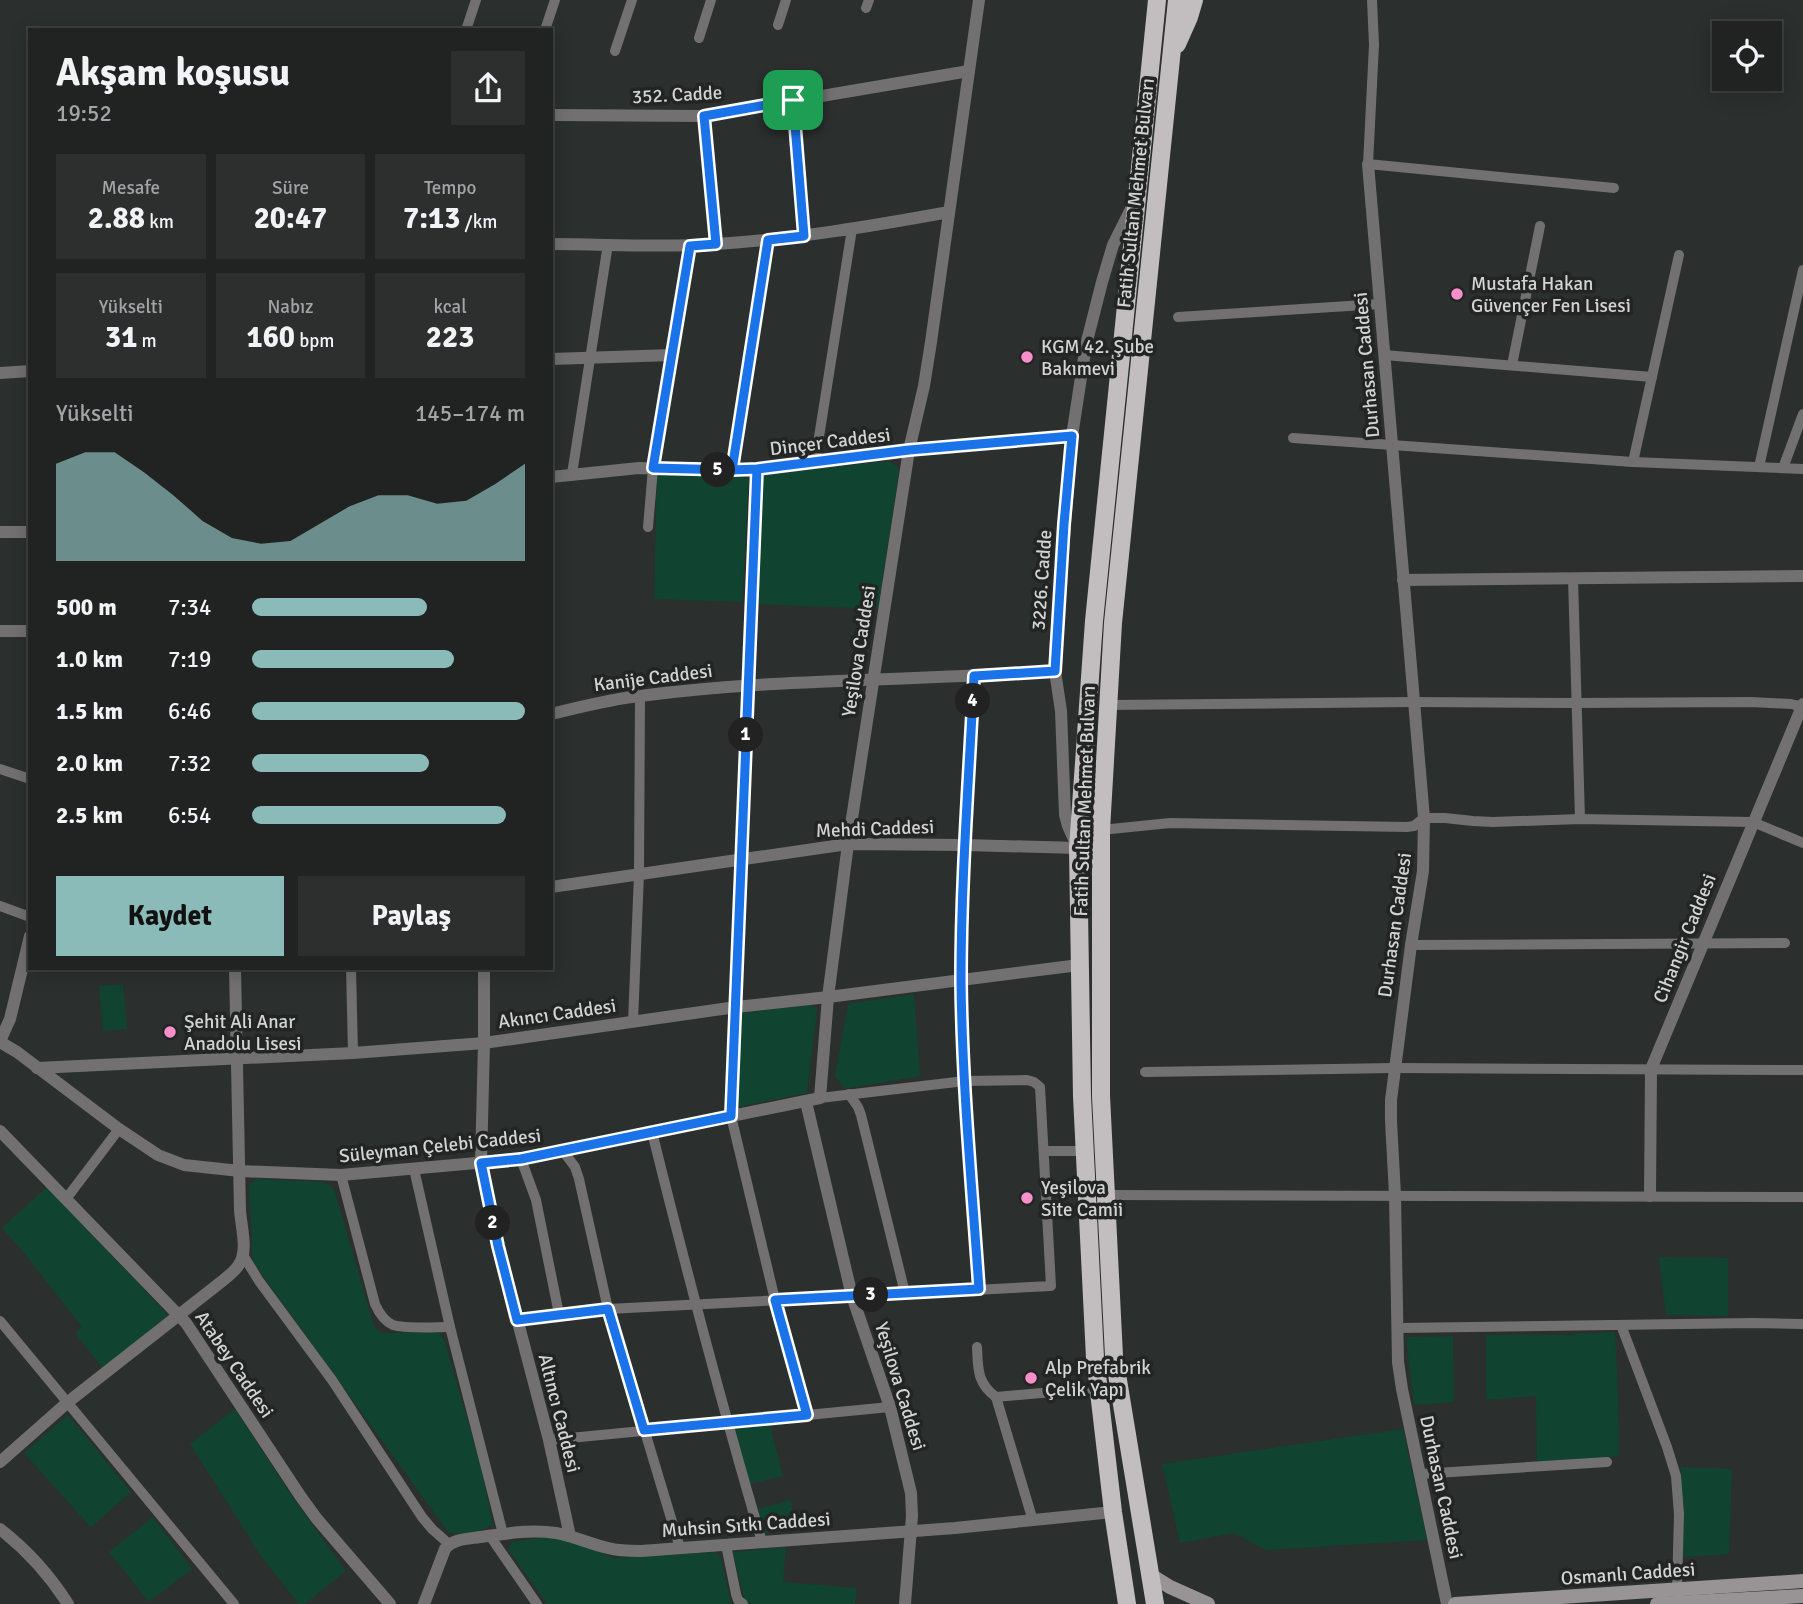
<!DOCTYPE html>
<html lang="tr">
<meta charset="utf-8">
<style>
:root{--surface:#202322;--page:#2d2f2f;--text:#f1f3f6;--muted:#a2a4a5;--line:#3d4040;--accent:#8bbbb9}
body{margin:0;font-family:Signika,sans-serif;background:var(--page);color:var(--text);height:100vh;display:flex;flex-direction:column;font-size:26px;white-space:nowrap}
*{box-sizing:border-box;margin:0}
p{font-size:23px;color:var(--muted)}
.icon{flex:none;width:38px;height:38px;fill:none;stroke:currentColor;stroke-width:2;stroke-linecap:round;stroke-linejoin:round}
.map{position:relative;flex:1;overflow:hidden}
.drawer{position:absolute;left:28px;top:28px;width:525px;height:942px;display:flex;flex-direction:column;background:var(--surface);border-radius:0px;box-shadow:0 4px 18px #0003,0 0 0 2px var(--line)}
.drawer>*{flex:none}
.controls{position:absolute;left:1712px;top:21px;display:grid;gap:14px}
.controls a{display:grid;place-items:center;width:70px;height:70px;border-radius:0px;background:var(--surface);box-shadow:0 4px 18px #0003,0 0 0 2px var(--line);font-size:35px}
.pin{position:absolute;display:grid;place-items:center;width:60px;height:60px;color:#fff;margin:-30px;border-radius:14px;box-shadow:0 4px 10px #0006}
.km{position:absolute;width:35px;height:35px;margin:-18px;border-radius:50%;background:#222;color:#fff;font-size:19px;line-height:35px;text-align:center}
.round{display:grid;place-items:center;flex:none;width:74px;height:74px;border-radius:0px;background:var(--page)}
.summary{display:flex;align-items:center;justify-content:space-between;height:119px;padding:0 28px}
h1{font-size:38px;font-weight:700;line-height:52px}
.metrics{display:grid;grid-template-columns:repeat(3,1fr);gap:10px;height:119px;padding:7px 28px}
.metrics div{display:grid;align-content:center;border-radius:0px;background:var(--page);text-align:center}
.metrics b{font-size:30px;font-weight:700}
.metrics small{font-size:19px;font-weight:400}
.metrics p{font-size:19px}
.chart{height:196px;padding:14px 28px}
.chart p{display:flex;justify-content:space-between}
.chart svg{width:100%;height:126px;margin-top:7px;fill:var(--accent);opacity:.7}
.cta{display:flex;gap:14px;margin-top:auto;padding:14px 28px}
.cta a{flex:1;height:80px;border-radius:0px;background:var(--accent);color:#111;font-size:28px;font-weight:700;line-height:80px;text-align:center}
.cta a+a{background:var(--page);color:var(--text)}
ul{padding:0 28px;list-style:none;font-size:23px}
li{display:grid;grid-template-columns:112px 84px 1fr;align-items:center;height:52px}
li i{height:18px;border-radius:9px;background:var(--accent)}
.map>svg:first-child{display:block}
</style>
<div class="map">
<svg width="1803" height="1604" viewBox="0 0 1803 1604">
<rect width="100%" height="100%" fill="#2b2f2d"/>
<g fill="#104431">
<path d="M 888,461 L 897,466 L 899,471 L 878,609 L 757,604 L 762,474 Z"/>
<path d="M 657,474 L 749,477 L 742,602 L 654,599 Z"/>
<path d="M 123,984 L 127,1029 L 103,1031 L 99,986 Z"/>
<path d="M 914,994 L 920,1076 L 845,1089 L 835,1076 L 848,1004 Z"/>
<path d="M 811,1005 L 817,1010 L 807,1093 L 737,1107 L 741,1013 Z"/>
<path d="M 256,1179 L 324,1182 L 334,1189 L 374,1326 L 377,1330 L 383,1333 L 438,1332 L 444,1339 L 480,1464 L 493,1524 C 482,1532 461,1537 448,1532 L 253,1262 L 249,1186 Z"/>
<path d="M 47,1187 L 168,1315 L 103,1369 L 75,1333 L 82,1327 L 25,1254 L 2,1228 Z"/>
<path d="M 1659,1257 L 1728,1258 L 1728,1316 L 1666,1315 Z"/>
<path d="M 1615,1332 L 1618,1391 L 1619,1456 L 1537,1462 L 1536,1396 L 1486,1400 L 1486,1335 L 1563,1335 Z"/>
<path d="M 1453,1336 L 1454,1402 L 1414,1405 L 1406,1337 Z"/>
<path d="M 235,1409 L 293,1498 L 346,1571 L 305,1604 L 299,1604 L 261,1556 L 190,1444 Z"/>
<path d="M 68,1415 L 131,1492 L 91,1527 L 24,1453 Z"/>
<path d="M 770,1425 L 783,1476 L 750,1484 L 734,1428 Z"/>
<path d="M 1403,1429 L 1427,1540 L 1266,1550 L 1234,1533 L 1180,1543 L 1162,1464 Z"/>
<path d="M 1681,1467 L 1732,1469 L 1729,1554 L 1683,1557 Z"/>
<path d="M 791,1500 L 796,1531 L 765,1533 L 762,1530 L 757,1509 Z"/>
<path d="M 153,1517 L 192,1569 L 149,1602 L 109,1552 Z"/>
<path d="M 546,1537 L 579,1544 L 614,1558 L 715,1552 L 721,1558 L 731,1604 L 547,1604 L 508,1549 L 512,1542 Z"/>
<path d="M 786,1547 L 783,1582 L 857,1588 L 855,1604 L 753,1604 L 745,1601 L 733,1552 Z"/>
</g>
<g fill="none" stroke-linecap="round" stroke-linejoin="round">
<g stroke="#727071" stroke-width="10">
<path d="M 1372,0 L 1374,45 L 1368,164 L 1614,188"/>
<path d="M 866,8 L 869,0"/>
<path d="M 778,25 L 786,0"/>
<path d="M 466,30 L 476,0"/>
<path d="M 545,30 L 555,0"/>
<path d="M 699,38 L 711,0"/>
<path d="M 615,51 L 632,0"/>
<path d="M 793,100 L 805,236"/>
<path d="M 1178,317 L 1380,304"/>
<path d="M 1384,355 L 1652,377"/>
<path d="M 1512,365 L 1540,226"/>
<path d="M 1293,438 L 1633,462 L 1803,469"/>
<path d="M 815,462 L 852,229"/>
<path d="M 1633,462 L 1679,255"/>
<path d="M 1759,467 L 1803,270"/>
<path d="M 1783,468 L 1803,414"/>
<path d="M 757,469 L 731,1116 L 775,1300 L 807,1415"/>
<path d="M 732,470 L 768,240"/>
<path d="M 572,474 L 608,244"/>
<path d="M 648,527 L 653,468 L 690,246"/>
<path d="M 1573,578 L 1580,819"/>
<path d="M 974,676 C 969,777 961,879 961,980 C 962,1083 972,1187 979,1289"/>
<path d="M 1108,705 L 1413,702 L 1576,703 L 1750,702 L 1791,704 L 1803,707"/>
<path d="M 0,769 L 30,779"/>
<path d="M 1101,830 L 1170,823 L 1407,827 L 1414,826 L 1424,818 L 1445,818 L 1473,821 L 1493,822 L 1580,819 L 1753,822 L 1803,843"/>
<path d="M 0,906 L 30,917"/>
<path d="M 1411,945 L 1785,943"/>
<path d="M 351,968 L 353,1053"/>
<path d="M 633,1022 L 639,874 L 640,696"/>
<path d="M 1145,1072 L 1394,1068 L 1803,1070"/>
<path d="M 849,1094 L 858,1107 L 861,1115 L 905,1293"/>
<path d="M 652,1132 C 686,1269 722,1406 762,1542"/>
<path d="M 563,1151 L 575,1167 L 579,1179 L 608,1309 L 680,1548"/>
<path d="M 1044,1151 L 1085,1151"/>
<path d="M 521,1159 L 536,1200 L 559,1314"/>
<path d="M 414,1169 L 450,1327 L 503,1534"/>
<path d="M 341,1175 L 375,1304 C 379,1313 384,1321 393,1325 C 406,1329 436,1327 450,1327"/>
<path d="M 1106,1195 L 1803,1197"/>
<path d="M 66,1199 L 119,1129"/>
<path d="M 243,1255 L 259,1281 L 332,1380 L 422,1517 L 432,1529 L 449,1544"/>
<path d="M 517,1320 L 608,1309 L 1051,1286 L 1040,1087 L 1034,1082 L 1027,1080 L 965,1081 L 820,1098"/>
<path d="M 0,1321 L 234,1604"/>
<path d="M 1621,1325 L 1667,1447 L 1676,1476 L 1679,1514 L 1677,1589"/>
<path d="M 1398,1328 L 1753,1323 L 1803,1324"/>
<path d="M 977,1347 C 978,1369 977,1383 996,1397"/>
<path d="M 996,1397 L 1033,1521"/>
<path d="M 996,1397 L 1098,1388"/>
<path d="M 549,1440 L 890,1407"/>
<path d="M 1421,1474 L 1607,1462"/>
<path d="M 490,1536 L 537,1604"/>
<path d="M 726,1545 L 736,1594 L 738,1600 L 743,1604"/>
</g>
<g stroke="#727071" stroke-width="12">
<path d="M 551,115 L 704,116 L 969,71"/>
<path d="M 704,116 L 716,244"/>
<path d="M 1368,164 L 1424,818 L 1423,871 L 1411,945 L 1391,1100 L 1391,1121 L 1395,1195 L 1398,1362 L 1402,1389 L 1447,1604"/>
<path d="M 551,244 C 606,244 662,248 717,244 C 795,239 872,226 949,212"/>
<path d="M 551,359 L 672,355"/>
<path d="M 0,373 L 30,371"/>
<path d="M 551,477 L 639,468 L 732,470 L 757,469 L 909,450 L 1072,436"/>
<path d="M 0,532 L 30,532"/>
<path d="M 1403,580 L 1803,576"/>
<path d="M 0,631 L 30,631"/>
<path d="M 551,714 C 581,707 610,699 640,696 C 777,678 917,681 1055,671"/>
<path d="M 551,887 L 848,844 L 965,845 L 1078,848 L 1068,826 L 1065,815 L 1061,711 L 1055,671 L 1055,653 L 1072,436 L 1086,345 L 1102,282 L 1113,245 L 1134,203"/>
<path d="M 484,968 L 484,1043 L 481,1163 L 498,1246 L 549,1440 L 570,1536"/>
<path d="M 0,1041 L 10,1019 L 30,936"/>
<path d="M 0,1042 L 17,1052 L 119,1129 L 158,1155 L 184,1165 L 240,1171 L 341,1175 L 521,1159 L 820,1098 L 828,997 L 848,844 L 909,450 L 924,386 L 931,342 L 979,0"/>
<path d="M 37,1068 L 353,1053 L 484,1043 L 736,1007 L 828,997 L 1079,965"/>
<path d="M 806,1102 L 852,1296 L 890,1407 L 911,1493 L 912,1516 L 905,1604"/>
<path d="M 0,1131 L 186,1323 L 301,1497 L 317,1519 L 390,1604"/>
<path d="M 1650,1196 L 1651,1069 L 1803,704"/>
<path d="M 0,1462 L 68,1402 L 221,1282 C 227,1277 234,1272 238,1266 C 249,1252 241,1227 240,1210 L 235,968"/>
<path d="M 0,1529 C 27,1550 49,1574 68,1604"/>
<path d="M 424,1604 L 445,1549 C 453,1539 467,1539 480,1537 C 505,1534 530,1529 556,1533 C 574,1536 590,1544 608,1548 C 619,1551 630,1551 641,1551 L 955,1528 L 1113,1512"/>
</g>
<g stroke="#989496" stroke-width="14">
<path d="M 1149,1574 L 1170,1587 L 1208,1604"/>
<path d="M 1455,1604 L 1803,1581"/>
<path d="M 1657,1604 L 1803,1596"/>
</g>
<g stroke="#c2bec0" stroke-width="18">
<path d="M 1177,44 L 1189,17 L 1194,0"/>
<path d="M 1127,1604 L 1113,1512 L 1095,1358 L 1082,1096 L 1078,848 L 1094,621 L 1157,0"/>
<path d="M 1155,1604 L 1114,1356 L 1101,1096 L 1101,830 L 1113,623 L 1177,0"/>
</g>
</g>
<g fill="none" stroke-linecap="round" stroke-linejoin="round">
<g stroke="#fff" stroke-width="14">
<path id="route" d="M 793,100 L 804,236 L 768,240 L 732,470 L 757,469 L 731,1116 L 521,1159 L 481,1163 L 498,1246 L 517,1320 L 608,1309 L 644,1430 L 807,1415 L 775,1300 L 979,1289 C 972,1187 962,1083 961,980 C 961,879 969,777 974,676 L 1055,671 L 1064,524 L 1072,436 L 909,450 L 757,469 L 732,470 L 653,468 L 690,246 L 716,244 L 704,116 L 793,100"/>
</g>
<use href="#route" stroke="#1a73e8" stroke-width="9"/>
</g>
<g fill="#f98fca" stroke="#222524" stroke-width="2.5">
<circle cx="1457" cy="294" r="7"/>
<circle cx="1027" cy="357" r="7"/>
<circle cx="170" cy="1032" r="7"/>
<circle cx="1027" cy="1198" r="7"/>
<circle cx="1031" cy="1378" r="7"/>
</g>
<g text-anchor="middle" stroke-width="7" stroke-linejoin="round" paint-order="stroke">
<g font-size="19" fill="#d1d4d2" stroke="#222524">
<text transform="translate(677 94) rotate(-3)" y="7">352. Cadde</text>
<text transform="translate(1135 193) rotate(-84)" y="7">Fatih Sultan Mehmet Bulvarı</text>
<text transform="translate(1366 365) rotate(-95)" y="7">Durhasan Caddesi</text>
<text transform="translate(830 441) rotate(-7)" y="7">Dinçer Caddesi</text>
<text transform="translate(1041 580) rotate(-86)" y="7">3226. Cadde</text>
<text transform="translate(858 651) rotate(-81)" y="7">Yeşilova Caddesi</text>
<text transform="translate(653 677) rotate(-7)" y="7">Kanije Caddesi</text>
<text transform="translate(1084 801) rotate(-88)" y="7">Fatih Sultan Mehmet Bulvarı</text>
<text transform="translate(875 828) rotate(-2)" y="7">Mehdi Caddesi</text>
<text transform="translate(1394 925) rotate(-82)" y="7">Durhasan Caddesi</text>
<text transform="translate(1684 938) rotate(-68)" y="7">Cihangir Caddesi</text>
<text transform="translate(557 1013) rotate(-8)" y="7">Akıncı Caddesi</text>
<text transform="translate(440 1145) rotate(-6)" y="7">Süleyman Çelebi Caddesi</text>
<text transform="translate(235 1364) rotate(56)" y="7">Atabey Caddesi</text>
<text transform="translate(901 1386) rotate(73)" y="7">Yeşilova Caddesi</text>
<text transform="translate(560 1413) rotate(76)" y="7">Altıncı Caddesi</text>
<text transform="translate(1442 1487) rotate(78)" y="7">Durhasan Caddesi</text>
<text transform="translate(746 1524) rotate(-4)" y="7">Muhsin Sıtkı Caddesi</text>
<text transform="translate(1628 1573) rotate(-4)" y="7">Osmanlı Caddesi</text>
</g>
<g font-size="19" fill="#d1d4d2" stroke="#222524" text-anchor="start">
<text x="1471" y="290">Mustafa Hakan<tspan x="1471" dy="22">Güvençer Fen Lisesi</tspan></text>
<text x="1041" y="353">KGM 42. Şube<tspan x="1041" dy="22">Bakımevi</tspan></text>
<text x="184" y="1028">Şehit Ali Anar<tspan x="184" dy="22">Anadolu Lisesi</tspan></text>
<text x="1041" y="1194">Yeşilova<tspan x="1041" dy="22">Site Camii</tspan></text>
<text x="1045" y="1374">Alp Prefabrik<tspan x="1045" dy="22">Çelik Yapı</tspan></text>
</g>
</g>
</svg>
<div class="controls">
<a><svg class="icon" aria-label="locate" viewBox="0 0 24 24"><circle cx="12" cy="12" r="6"/><path d="M12 2v4M12 18v4M2 12h4M18 12h4"/></svg></a>
</div>
<div class="pin" style="left:793px;top:100px;background:#1e9e55"><svg class="icon" aria-label="arrive" viewBox="0 0 24 24"><path d="M6 21V4h12l-3 4 3 4H6"/></svg></div>
<b class="km" style="left:746px;top:735px">1</b>
<b class="km" style="left:493px;top:1223px">2</b>
<b class="km" style="left:871px;top:1295px">3</b>
<b class="km" style="left:973px;top:701px">4</b>
<b class="km" style="left:718px;top:470px">5</b>
<section class="drawer">
<div class="summary"><div><h1>Akşam koşusu</h1><p>19:52</p></div><a class="round"><svg class="icon" aria-label="share" viewBox="0 0 24 24"><path d="M12 15V3M7 8l5-5 5 5M5 13v7h14v-7"/></svg></a></div>
<div class="metrics">
<div><p>Mesafe</p><b>2.88<small> km</small></b></div>
<div><p>Süre</p><b>20:47</b></div>
<div><p>Tempo</p><b>7:13<small> /km</small></b></div>
</div>
<div class="metrics">
<div><p>Yükselti</p><b>31<small> m</small></b></div>
<div><p>Nabız</p><b>160<small> bpm</small></b></div>
<div><p>kcal</p><b>223</b></div>
</div>
<div class="chart"><p><span>Yükselti</span>145–174 m</p>
<svg viewBox="0 0 160 44" preserveAspectRatio="none"><path d="M0 44V10L10 6L20 6L30 13L40 21L50 30L60 36L70 38L80 37L90 31L100 25L110 21L120 21L130 24L140 23L150 17L160 10V44z"/></svg>
</div>
<ul>
<li><b>500 m</b>7:34<i style="width:64%"></i></li>
<li><b>1.0 km</b>7:19<i style="width:74%"></i></li>
<li><b>1.5 km</b>6:46<i style="width:100%"></i></li>
<li><b>2.0 km</b>7:32<i style="width:65%"></i></li>
<li><b>2.5 km</b>6:54<i style="width:93%"></i></li>
</ul>
<div class="cta"><a>Kaydet</a><a>Paylaş</a></div>
</section>
</div>
